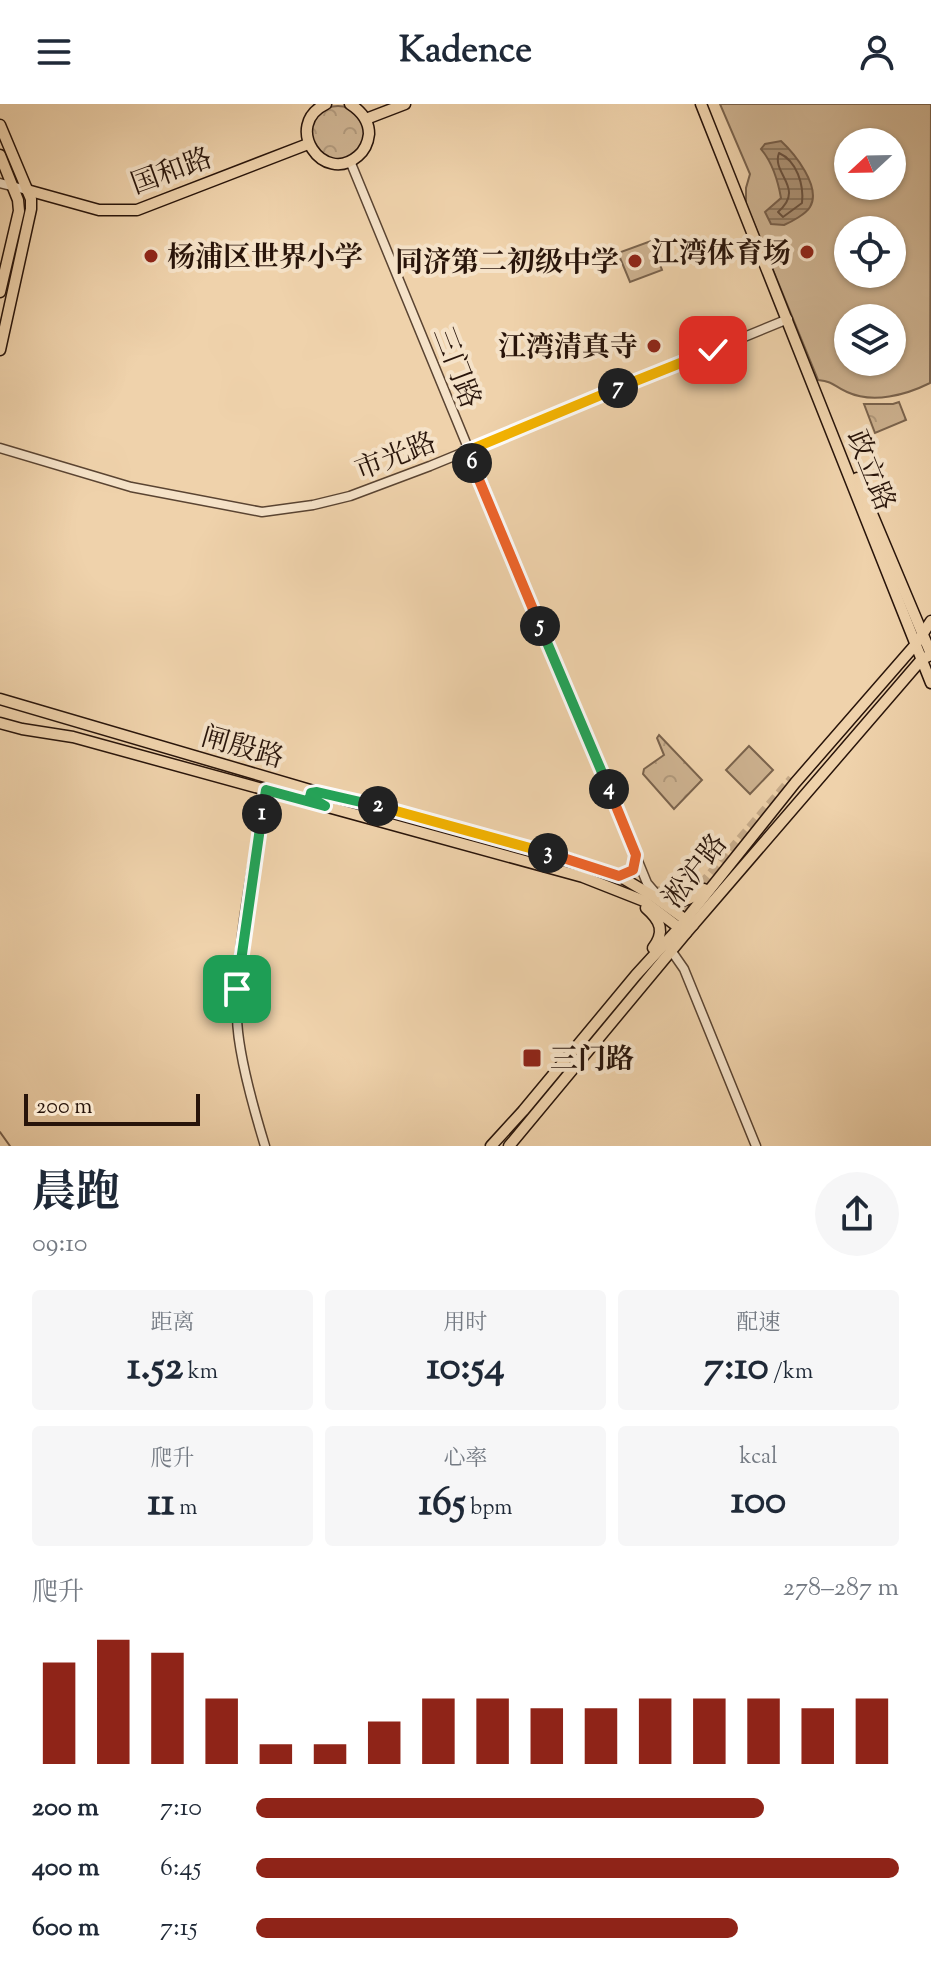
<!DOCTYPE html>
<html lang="zh">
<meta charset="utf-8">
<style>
:root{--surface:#fff;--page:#f6f6f7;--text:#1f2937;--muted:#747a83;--accent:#8f2418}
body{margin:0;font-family:"Sorts Mill Goudy","Noto Serif SC",serif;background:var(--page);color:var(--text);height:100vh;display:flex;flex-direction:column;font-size:30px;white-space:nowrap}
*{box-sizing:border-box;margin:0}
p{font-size:26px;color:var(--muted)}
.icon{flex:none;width:44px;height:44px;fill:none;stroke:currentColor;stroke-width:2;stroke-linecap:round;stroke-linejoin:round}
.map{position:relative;height:1042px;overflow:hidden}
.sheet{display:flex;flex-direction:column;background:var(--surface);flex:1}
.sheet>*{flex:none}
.needle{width:52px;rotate:248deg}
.buttons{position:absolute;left:834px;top:24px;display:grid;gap:16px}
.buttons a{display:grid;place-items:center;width:72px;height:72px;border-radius:50%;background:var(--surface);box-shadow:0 2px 6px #0004;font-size:40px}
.scale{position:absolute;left:24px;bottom:20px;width:176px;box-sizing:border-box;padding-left:8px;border:4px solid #28140a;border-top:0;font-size:22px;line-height:28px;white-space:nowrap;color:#28140a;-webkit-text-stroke:6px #f5e2c8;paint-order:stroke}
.pin{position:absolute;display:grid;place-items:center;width:68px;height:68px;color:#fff;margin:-34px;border-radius:16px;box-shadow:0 4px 12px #0006}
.km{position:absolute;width:40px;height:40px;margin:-20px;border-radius:50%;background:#222;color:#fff;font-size:22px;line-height:40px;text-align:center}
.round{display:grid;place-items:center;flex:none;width:84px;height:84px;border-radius:42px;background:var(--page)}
.headline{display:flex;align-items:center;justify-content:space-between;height:136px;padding:0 32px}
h1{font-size:44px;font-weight:700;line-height:60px}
.figures{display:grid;grid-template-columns:repeat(3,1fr);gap:12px;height:136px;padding:8px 32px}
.figures div{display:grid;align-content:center;border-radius:8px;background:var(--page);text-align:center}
.figures b{font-size:40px;font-weight:700}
.figures small{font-size:22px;font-weight:400}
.figures p{font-size:22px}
.chart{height:224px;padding:16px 32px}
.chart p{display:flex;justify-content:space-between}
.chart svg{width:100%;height:144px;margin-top:8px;stroke:var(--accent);stroke-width:6}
ul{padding:0 32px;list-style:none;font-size:26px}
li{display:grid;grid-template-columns:128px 96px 1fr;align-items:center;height:60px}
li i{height:20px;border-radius:10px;background:var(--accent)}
header{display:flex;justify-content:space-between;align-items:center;height:104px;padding:0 32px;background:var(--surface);font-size:36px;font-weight:700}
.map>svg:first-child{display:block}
</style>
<header><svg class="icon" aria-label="menu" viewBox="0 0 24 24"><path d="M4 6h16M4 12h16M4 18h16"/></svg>Kadence<svg class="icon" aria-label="person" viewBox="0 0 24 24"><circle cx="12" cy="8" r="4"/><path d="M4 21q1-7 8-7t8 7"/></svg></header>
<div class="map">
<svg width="931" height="1042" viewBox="0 0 931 1042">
<defs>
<pattern id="forest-crowns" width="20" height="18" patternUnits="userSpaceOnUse" patternTransform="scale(2)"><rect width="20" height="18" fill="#cdb290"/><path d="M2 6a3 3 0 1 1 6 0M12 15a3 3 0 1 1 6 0" fill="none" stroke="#b0987b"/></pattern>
<pattern id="water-rules" width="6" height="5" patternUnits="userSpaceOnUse" patternTransform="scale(2)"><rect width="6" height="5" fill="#ab9174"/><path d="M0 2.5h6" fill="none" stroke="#8b755d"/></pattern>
</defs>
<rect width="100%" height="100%" fill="#efd2ab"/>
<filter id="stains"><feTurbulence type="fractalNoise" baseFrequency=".0025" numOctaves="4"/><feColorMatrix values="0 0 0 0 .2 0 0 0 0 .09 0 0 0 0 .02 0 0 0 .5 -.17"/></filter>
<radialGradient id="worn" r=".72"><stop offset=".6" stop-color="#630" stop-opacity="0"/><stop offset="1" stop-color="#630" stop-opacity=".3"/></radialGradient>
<g fill="url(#forest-crowns)" stroke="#7a634d" stroke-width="2">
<circle cx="338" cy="29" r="27"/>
<path d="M 899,298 L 906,316 L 875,329 L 864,300 L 893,300 Z"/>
<path d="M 659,631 L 702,676 L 674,705 L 643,670 L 644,665 L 664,651 L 657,634 Z"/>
</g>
<g fill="#cdb290" stroke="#7a634d" stroke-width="2" fill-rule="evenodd">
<path d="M 720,0 L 931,0 L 930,279 C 906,291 873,300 847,288 C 833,282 835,278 818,276 L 746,100 L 746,84 L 750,70 ZM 848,38 L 892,38 L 892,82 L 848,82 ZM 848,126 L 892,126 L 892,170 L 848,170 ZM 848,214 L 892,214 L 892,258 L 848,258 Z"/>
<path d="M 651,137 L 662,166 L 630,178 L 618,149 Z"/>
<path d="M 749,642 L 773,666 L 750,690 L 726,666 Z"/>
</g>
<path fill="url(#water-rules)" stroke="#775f4a" stroke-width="2" d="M 781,37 C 794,49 822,83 810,103 C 806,110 791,118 784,121 L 771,120 L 765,108 L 781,94 C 778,77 772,58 761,45 L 765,40 Z"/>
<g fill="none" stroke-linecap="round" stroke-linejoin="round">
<path stroke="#6a523f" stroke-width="2" d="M 779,49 C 797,57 804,81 802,99 L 783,113 L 778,108 C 806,84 771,70 779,49 Z"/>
<path stroke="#775f4a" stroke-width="2" d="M 0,1028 L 10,1042"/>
<g stroke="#c7ac8b" stroke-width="10" stroke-dasharray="10 5" stroke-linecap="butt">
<path d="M 595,773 L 641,788"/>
<path d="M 654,787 L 679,788 L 701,782"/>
<path d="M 676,818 L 704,778 L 792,675"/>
</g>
<g stroke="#5a4432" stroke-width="11">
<g id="minor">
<path d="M 350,57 L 647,779 L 659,793"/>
<path d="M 0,79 L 27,86"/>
<path d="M 0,344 L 131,383 L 262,408 L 313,401 L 350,392 L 430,362 L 788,215"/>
<path d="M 619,772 L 633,766 L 636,752"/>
<path d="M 668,842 L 684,865 L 756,1042"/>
<path d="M 265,1042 C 254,1006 237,948 237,911 C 236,841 254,755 266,686"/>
</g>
</g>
<g stroke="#28140a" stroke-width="13">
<g id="major">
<path d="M 326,0 C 282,21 323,82 358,52 C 364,47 368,39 369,30 C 369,16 361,7 350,0"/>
<path d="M 701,0 L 931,579"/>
<path d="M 366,15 L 405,0"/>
<path d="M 0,21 L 31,95 L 31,105 L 0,246"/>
<path d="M 0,51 L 18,96 L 19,107 L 0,188"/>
<path d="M 27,86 L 99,106 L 137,106 L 308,40"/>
<path d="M 857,374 L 931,550"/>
<path d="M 0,595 L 317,688 L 572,756 L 619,772 L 653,792 L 693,821"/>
<path d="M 0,619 L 22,625 L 73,633 L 583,773 L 644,797 L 686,829"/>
<path d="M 661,792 C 678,801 690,797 704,785"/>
<path d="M 646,804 C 661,817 665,828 653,844"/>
<path d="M 491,1042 L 523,1007 L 636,871 L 679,824 L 795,679 L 916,540 L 931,517"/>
<path d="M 509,1042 L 686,829 L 922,555 L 931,551"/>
</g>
</g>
<use href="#minor" stroke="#f5e2c8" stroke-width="8"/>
<use href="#major" stroke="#efd2ab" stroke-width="10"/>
</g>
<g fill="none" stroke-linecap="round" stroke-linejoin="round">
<g stroke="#fff" stroke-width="16">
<path id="split-1" d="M 237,885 L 262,710"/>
</g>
<g stroke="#fff" stroke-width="16">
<path id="split-2" d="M 262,710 L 266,686 L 325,702 L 310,693 L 311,689 L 317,688 L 378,702"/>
</g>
<g stroke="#fff" stroke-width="16">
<path id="split-3" d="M 378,702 L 548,749"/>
</g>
<g stroke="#fff" stroke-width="16">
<path id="split-4" d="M 548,749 L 619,772 L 633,766 L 636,751 L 609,685"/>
</g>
<g stroke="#fff" stroke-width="16">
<path id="split-5" d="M 540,522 L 609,685"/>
</g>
<g stroke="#fff" stroke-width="16">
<path id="split-6" d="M 472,359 L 540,522"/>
</g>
<g stroke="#fff" stroke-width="16">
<path id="split-7" d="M 472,359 L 467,347 L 618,284"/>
</g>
<g stroke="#fff" stroke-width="16">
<path id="split-8" d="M 618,284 L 713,246"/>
</g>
<use href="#split-1" stroke="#22a559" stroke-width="10"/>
<use href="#split-2" stroke="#22a559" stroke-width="10"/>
<use href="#split-3" stroke="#f5b400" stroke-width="10"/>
<use href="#split-4" stroke="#f0652b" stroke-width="10"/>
<use href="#split-5" stroke="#22a559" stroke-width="10"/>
<use href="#split-6" stroke="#f0652b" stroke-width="10"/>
<use href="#split-7" stroke="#f5b400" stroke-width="10"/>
<use href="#split-8" stroke="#f5b400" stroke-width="10"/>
</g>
<g fill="#8f2418" stroke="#f5e2c8" stroke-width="3">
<circle cx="807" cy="148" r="8"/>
<circle cx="151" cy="152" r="8"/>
<circle cx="635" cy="157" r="8"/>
<circle cx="654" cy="242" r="8"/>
<rect x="522" y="944" width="20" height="20" rx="4"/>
</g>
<g text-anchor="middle" stroke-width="8" stroke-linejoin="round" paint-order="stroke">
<g font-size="28" fill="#28140a" stroke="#f5e2c8">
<text transform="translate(171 66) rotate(-20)" y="10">国和路</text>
<text transform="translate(458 263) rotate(69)" y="10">三门路</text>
<text transform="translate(395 351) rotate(-21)" y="10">市光路</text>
<text transform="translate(872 366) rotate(68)" y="10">政立路</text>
<text transform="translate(243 642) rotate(16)" y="10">闸殷路</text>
<text transform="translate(694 766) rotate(-52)" y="10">淞沪路</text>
</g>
<g font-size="28" font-weight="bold" fill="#28140a" stroke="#f5e2c8" text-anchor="end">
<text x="791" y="158">江湾体育场</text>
<text x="167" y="162" text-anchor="start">杨浦区世界小学</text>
<text x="619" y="167">同济第二初级中学</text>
<text x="638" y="252">江湾清真寺</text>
<text x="550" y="964" text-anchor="start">三门路</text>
</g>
</g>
<rect width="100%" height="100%" filter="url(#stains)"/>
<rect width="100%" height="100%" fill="url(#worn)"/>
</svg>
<div class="buttons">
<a><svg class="needle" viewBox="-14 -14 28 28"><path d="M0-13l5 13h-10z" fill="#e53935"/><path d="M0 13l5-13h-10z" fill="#747a83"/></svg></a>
<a><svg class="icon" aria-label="locate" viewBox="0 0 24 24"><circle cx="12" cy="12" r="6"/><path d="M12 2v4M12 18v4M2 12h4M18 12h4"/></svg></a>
<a><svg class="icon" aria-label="layers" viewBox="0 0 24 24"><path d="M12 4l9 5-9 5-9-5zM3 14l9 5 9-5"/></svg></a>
</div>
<div class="scale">200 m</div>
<div class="pin" style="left:237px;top:885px;background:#1e9e55"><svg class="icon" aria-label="arrive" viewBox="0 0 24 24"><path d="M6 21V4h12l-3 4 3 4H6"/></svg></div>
<div class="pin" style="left:713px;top:246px;background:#d93025"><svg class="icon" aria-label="check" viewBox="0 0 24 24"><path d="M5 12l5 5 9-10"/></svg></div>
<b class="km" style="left:262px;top:710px">1</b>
<b class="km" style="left:378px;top:702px">2</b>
<b class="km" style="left:548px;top:749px">3</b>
<b class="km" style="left:609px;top:685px">4</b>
<b class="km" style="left:540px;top:522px">5</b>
<b class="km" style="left:472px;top:359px">6</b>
<b class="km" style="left:618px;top:284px">7</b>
</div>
<section class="sheet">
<div class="headline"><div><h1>晨跑</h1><p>09:10</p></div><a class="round"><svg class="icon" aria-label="share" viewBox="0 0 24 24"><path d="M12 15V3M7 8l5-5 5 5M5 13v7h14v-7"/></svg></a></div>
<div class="figures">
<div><p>距离</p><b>1.52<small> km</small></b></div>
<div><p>用时</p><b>10:54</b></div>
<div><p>配速</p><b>7:10<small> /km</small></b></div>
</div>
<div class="figures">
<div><p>爬升</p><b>11<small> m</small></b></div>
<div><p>心率</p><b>165<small> bpm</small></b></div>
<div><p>kcal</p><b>100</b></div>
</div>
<div class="chart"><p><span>爬升</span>278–287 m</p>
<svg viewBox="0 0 160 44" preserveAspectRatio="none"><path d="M5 44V13M15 44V6M25 44V10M35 44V24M45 44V38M55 44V38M65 44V31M75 44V24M85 44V24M95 44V27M105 44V27M115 44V24M125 44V24M135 44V24M145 44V27M155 44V24"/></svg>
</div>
<ul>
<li><b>200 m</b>7:10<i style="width:79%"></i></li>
<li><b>400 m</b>6:45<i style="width:100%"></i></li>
<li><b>600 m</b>7:15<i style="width:75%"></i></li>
</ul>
</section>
